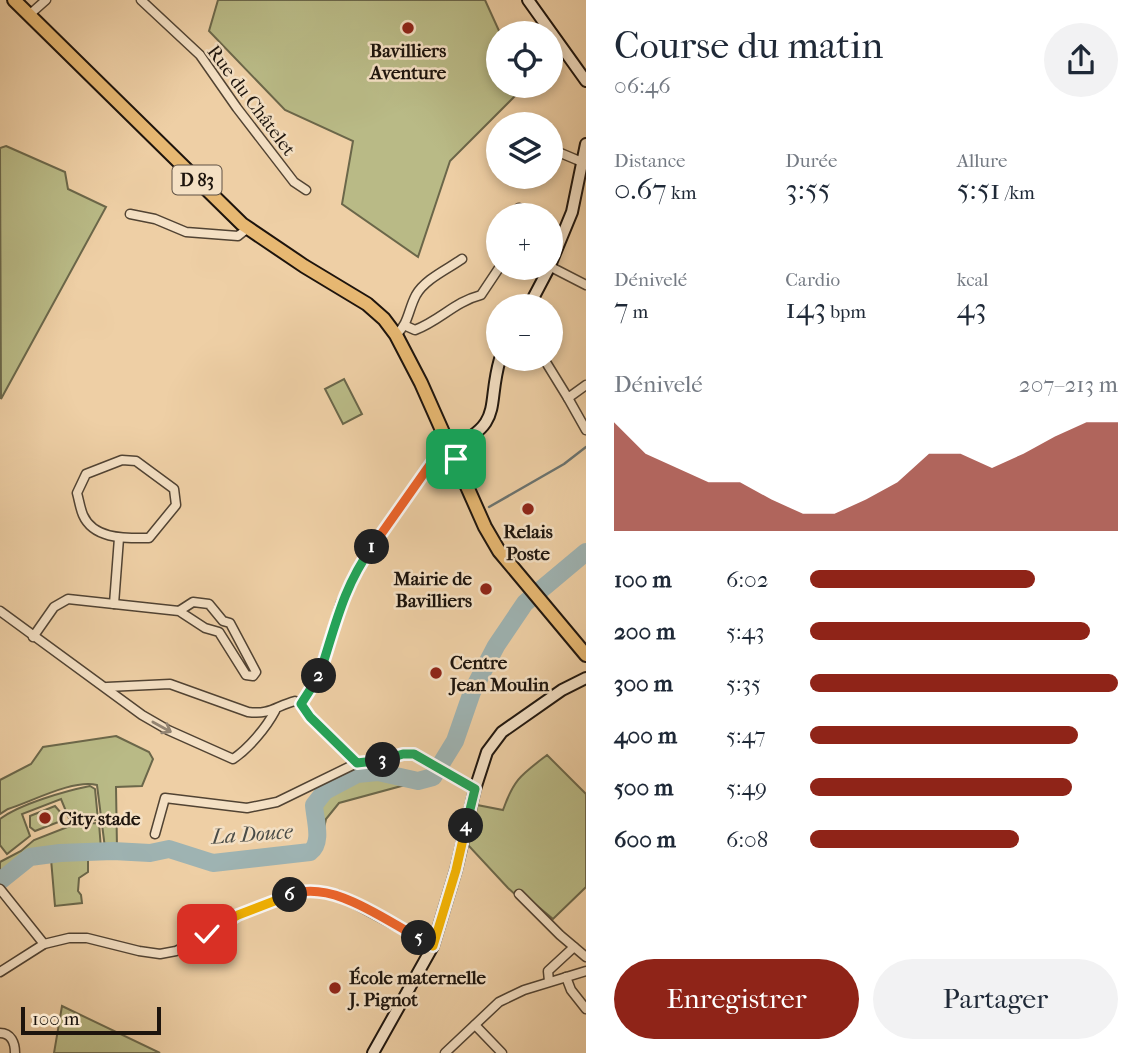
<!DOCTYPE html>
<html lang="fr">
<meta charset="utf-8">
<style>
:root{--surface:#fff;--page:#f2f2f3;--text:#1f2937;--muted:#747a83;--accent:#8f2418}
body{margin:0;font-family:"IM FELL French Canon",serif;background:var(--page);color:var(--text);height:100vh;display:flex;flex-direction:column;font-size:26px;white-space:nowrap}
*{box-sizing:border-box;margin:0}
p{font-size:23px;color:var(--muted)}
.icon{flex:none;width:38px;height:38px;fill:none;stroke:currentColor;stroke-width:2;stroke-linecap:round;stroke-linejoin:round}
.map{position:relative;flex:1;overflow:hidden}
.drawer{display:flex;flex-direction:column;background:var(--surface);width:560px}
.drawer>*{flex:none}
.buttons{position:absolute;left:486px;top:21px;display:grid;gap:14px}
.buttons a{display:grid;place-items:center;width:77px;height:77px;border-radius:50%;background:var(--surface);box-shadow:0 4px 10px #0003;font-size:35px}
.scale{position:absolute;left:21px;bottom:18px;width:140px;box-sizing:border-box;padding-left:7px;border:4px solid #1d140d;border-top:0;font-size:19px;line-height:24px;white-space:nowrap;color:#1d140d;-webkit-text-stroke:5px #f4e0c4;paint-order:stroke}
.pin{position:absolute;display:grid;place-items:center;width:60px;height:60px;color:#fff;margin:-30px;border-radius:14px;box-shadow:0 4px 10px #0006}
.km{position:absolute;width:35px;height:35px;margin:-18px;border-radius:50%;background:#222;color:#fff;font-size:19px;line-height:35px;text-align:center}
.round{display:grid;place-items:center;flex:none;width:74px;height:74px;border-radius:37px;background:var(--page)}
.head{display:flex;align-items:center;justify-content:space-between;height:119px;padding:0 28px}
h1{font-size:38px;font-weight:600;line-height:52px}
.figures{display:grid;grid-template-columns:repeat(3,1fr);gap:10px;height:119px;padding:7px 28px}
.figures div{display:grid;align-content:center}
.figures b{font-size:30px;font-weight:600}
.figures small{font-size:19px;font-weight:400}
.figures p{font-size:19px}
.chart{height:196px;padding:14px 28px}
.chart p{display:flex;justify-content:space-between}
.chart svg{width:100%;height:126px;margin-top:7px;fill:var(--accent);opacity:.7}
.primary-button{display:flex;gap:14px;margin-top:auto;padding:14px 28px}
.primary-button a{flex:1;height:80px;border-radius:42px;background:var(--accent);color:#fff;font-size:28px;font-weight:600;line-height:80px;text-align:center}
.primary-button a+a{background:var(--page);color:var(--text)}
ul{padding:0 28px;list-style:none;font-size:23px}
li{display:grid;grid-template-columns:112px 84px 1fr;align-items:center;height:52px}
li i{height:18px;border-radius:9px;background:var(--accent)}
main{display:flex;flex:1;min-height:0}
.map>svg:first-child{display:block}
</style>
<main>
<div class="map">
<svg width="586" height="1053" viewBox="0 0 586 1053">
<rect width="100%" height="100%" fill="#eecfa5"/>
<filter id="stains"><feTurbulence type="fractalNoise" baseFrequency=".00286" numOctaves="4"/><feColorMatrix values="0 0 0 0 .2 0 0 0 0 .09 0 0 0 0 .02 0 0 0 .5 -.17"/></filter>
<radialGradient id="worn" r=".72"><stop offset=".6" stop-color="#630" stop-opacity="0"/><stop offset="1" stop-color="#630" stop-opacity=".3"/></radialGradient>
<g fill="#b9ba86" stroke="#6b674a" stroke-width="2">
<path d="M 218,0 L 485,0 L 500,33 L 499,86 L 516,86 L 518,93 L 450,161 L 418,257 L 342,204 L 353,141 L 285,110 L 209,31 Z"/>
<path d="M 6,146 L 65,172 L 68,189 L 106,207 L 1,399 L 0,148 Z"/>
<path d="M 344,379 L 362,414 L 343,424 L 325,389 Z"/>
<path d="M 116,736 L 149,752 L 153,759 L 142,786 L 116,787 L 117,848 L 105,848 L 97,785 C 73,779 33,801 8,809 L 0,814 L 0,780 L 31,764 L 43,747 Z"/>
<path d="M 547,755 L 586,794 L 586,887 L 553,919 L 535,904 L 530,908 L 508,888 L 468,845 L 477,805 L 503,810 C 514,779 521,775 547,755 Z"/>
<path d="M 372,775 L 403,781 L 405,785 L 339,803 L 326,819 L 322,838 C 320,830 316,818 318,810 C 320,792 356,777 372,775 Z"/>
<path d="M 90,786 L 95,789 L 98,820 L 70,821 L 61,799 L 22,814 L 30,836 L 7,854 L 0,845 L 0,819 C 20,804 65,791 90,786 Z"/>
<path d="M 55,806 L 62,814 L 61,821 L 35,831 L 30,827 L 30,816 Z"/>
<path d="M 99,823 L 101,849 L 61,851 L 30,856 L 0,879 L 0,862 L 21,851 L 34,840 L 70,826 L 70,824 Z"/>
<path d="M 88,858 L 88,872 L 79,878 L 78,891 L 81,895 L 82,903 L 55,906 L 51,859 Z"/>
<path d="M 62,1006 L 160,1053 L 54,1053 Z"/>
</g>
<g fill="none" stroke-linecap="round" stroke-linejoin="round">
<path stroke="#6a7370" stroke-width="2.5" d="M 489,507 L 564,464 L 586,447"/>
<path stroke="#9eb3b2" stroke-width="18" d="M 0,881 L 30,857 L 60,853 L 113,851 L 150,853 L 169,849 L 213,863 L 310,852 C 323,843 315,820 314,805 L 325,791 L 357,774 L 378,772 L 418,781 L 433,777 L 455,741 L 472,692 L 496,646 L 525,603 L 586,552"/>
<g stroke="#514333" stroke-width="11">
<g id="street">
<path d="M 141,0 L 200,55 L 237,108 L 294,182 L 306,190"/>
<path d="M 29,15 L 46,0"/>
<path d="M 551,149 L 582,162"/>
<path d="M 130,214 L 155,219 L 186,232 L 238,236 L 248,228"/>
<path d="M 518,215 L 519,208"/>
<path d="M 551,267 L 586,285"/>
<path d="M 406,326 L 415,330 C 441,320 454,302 481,295 L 499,268"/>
<path d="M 396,335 C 409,323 408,310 416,295 C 425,279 448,269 462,259"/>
<path d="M 544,359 L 568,398 L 586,385"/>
<path d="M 568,398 L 586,430"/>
<path d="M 122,460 L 136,461 L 174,489 L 176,505 L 149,538 C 126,538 94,540 83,515 C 80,508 79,500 77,493 L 86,474 Z"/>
<path d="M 114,604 L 119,538"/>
<path d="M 0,611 L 142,715 L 168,730 L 233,759 C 249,748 266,728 275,711"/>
<path d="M 33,637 L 54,607 L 68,599 L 179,611 L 205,628 L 219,632 L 246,675 L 253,676 L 256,672 L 230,623 L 223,621 L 209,604 L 193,602 L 179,611"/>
<path d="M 107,687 L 170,684 L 248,712 C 270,715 276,706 295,701 L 301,704"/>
<path d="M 301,704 L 317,679 L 341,603 L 360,564 L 434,459 L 451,448"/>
<path d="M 301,704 L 310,717 L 357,763 C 377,763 394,753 414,754 L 475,789"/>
<path d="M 155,834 L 165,798 L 247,808 L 277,802 L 357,763"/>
<path d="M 0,889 L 44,944"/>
<path d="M 519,894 L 560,935 L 586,957"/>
<path d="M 0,972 L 44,944 L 69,938 L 87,938 L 139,951 L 160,954 L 176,951 L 194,942 L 238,915 L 297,893 L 315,891 L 338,895 L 433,946"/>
<path d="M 566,977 L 571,990 L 586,1009"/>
<path d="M 549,981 L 548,971 L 574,947"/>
<path d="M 475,1025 L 502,1053"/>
<path d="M 0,1033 C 11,1033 15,1043 15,1053"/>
<path d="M 445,1053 L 499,1002 L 524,990 L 586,971"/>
</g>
</g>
<g stroke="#1d140d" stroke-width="14">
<g id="secondary">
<path d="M 528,0 L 586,81"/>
<path d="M 551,263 L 572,212 L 586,144"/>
<path d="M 529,306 L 549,268"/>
<path d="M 451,448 C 505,422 486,407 500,359"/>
<path d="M 373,1053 L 433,946 L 456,870 L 475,789 L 487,752 L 502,732 L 562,690 L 586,678"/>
</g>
</g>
<g stroke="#1d140d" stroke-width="16">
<path id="primary" d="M 14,0 L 242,224 L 304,266 L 367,304 L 384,319 L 396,335 L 421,383 L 485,527 L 499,551 L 586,655"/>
</g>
<use href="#street" stroke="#f4e0c4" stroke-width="8"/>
<use href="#secondary" stroke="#f4e0c4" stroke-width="10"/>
<use href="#primary" stroke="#e7b872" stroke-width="12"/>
</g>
<defs><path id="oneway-shaft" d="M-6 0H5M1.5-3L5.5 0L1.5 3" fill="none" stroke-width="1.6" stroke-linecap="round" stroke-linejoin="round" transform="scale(1.75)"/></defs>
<use stroke="#938472" href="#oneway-shaft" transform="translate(162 727) rotate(29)"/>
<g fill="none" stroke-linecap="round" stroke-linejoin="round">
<g stroke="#fff" stroke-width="14">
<path id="split-1" d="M 372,547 L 434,459 L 451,447 L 456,459"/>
</g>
<g stroke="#fff" stroke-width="14">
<path id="split-2" d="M 319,676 C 335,628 342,589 372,547"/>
</g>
<g stroke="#fff" stroke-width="14">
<path id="split-3" d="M 319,676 L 301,704 L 310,717 L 357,763 L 383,760"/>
</g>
<g stroke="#fff" stroke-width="14">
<path id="split-4" d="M 383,760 L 403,754 L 414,754 L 475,789 L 466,826"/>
</g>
<g stroke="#fff" stroke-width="14">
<path id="split-5" d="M 419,938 L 433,946 L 456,870 L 466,826"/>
</g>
<g stroke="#fff" stroke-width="14">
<path id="split-6" d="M 290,895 C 331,879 383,919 419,938"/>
</g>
<g stroke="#fff" stroke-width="14">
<path id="split-7" d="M 207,934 L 238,915 L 290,895"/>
</g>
<use href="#split-1" stroke="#f0652b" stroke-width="9"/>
<use href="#split-2" stroke="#22a559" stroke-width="9"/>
<use href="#split-3" stroke="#22a559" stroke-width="9"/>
<use href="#split-4" stroke="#22a559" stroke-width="9"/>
<use href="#split-5" stroke="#f5b400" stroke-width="9"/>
<use href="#split-6" stroke="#f0652b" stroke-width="9"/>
<use href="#split-7" stroke="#f5b400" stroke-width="9"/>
</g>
<g fill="#8f2418" stroke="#f4e0c4" stroke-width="2.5">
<circle cx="408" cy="28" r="7"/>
<circle cx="528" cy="509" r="7"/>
<circle cx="486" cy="589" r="7"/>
<circle cx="436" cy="673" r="7"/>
<circle cx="45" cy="818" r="7"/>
<circle cx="335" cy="988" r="7"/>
</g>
<g text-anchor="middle" stroke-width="5" stroke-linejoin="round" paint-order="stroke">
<rect fill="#f4e0c4" stroke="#5e5144" stroke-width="2" x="172.5" y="165.5" width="49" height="29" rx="5"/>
<g font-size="18" font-weight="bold" fill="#1d140d">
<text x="197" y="186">D 83</text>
</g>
<g font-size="19" font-weight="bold" fill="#1d140d" stroke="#f4e0c4" text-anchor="start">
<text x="408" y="57" text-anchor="middle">Bavilliers<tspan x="408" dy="22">Aventure</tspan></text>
<text x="528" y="538" text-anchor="middle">Relais<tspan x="528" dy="22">Poste</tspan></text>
<text x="472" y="585" text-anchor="end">Mairie de<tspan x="472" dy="22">Bavilliers</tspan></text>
<text x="450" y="669">Centre<tspan x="450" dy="22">Jean Moulin</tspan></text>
<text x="59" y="825">City stade</text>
<text x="349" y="984">École maternelle<tspan x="349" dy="22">J. Pignot</tspan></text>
</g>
<g font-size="19" fill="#1d140d" stroke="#f4e0c4">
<text transform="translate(252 100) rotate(53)" y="7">Rue du Châtelet</text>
</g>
<g font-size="21" font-style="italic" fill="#4a4c47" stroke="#f4e0c4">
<text transform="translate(252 834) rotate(-4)" y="7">La Douce</text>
</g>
</g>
<rect width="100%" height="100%" filter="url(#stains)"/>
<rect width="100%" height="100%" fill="url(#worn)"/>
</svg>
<div class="buttons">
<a><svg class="icon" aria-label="locate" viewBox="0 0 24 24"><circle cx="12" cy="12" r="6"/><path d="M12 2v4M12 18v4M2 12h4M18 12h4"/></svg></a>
<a><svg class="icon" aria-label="layers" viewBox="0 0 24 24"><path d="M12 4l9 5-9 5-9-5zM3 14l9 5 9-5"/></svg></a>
<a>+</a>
<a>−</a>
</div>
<div class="scale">100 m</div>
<div class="pin" style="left:456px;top:459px;background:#1e9e55"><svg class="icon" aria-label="arrive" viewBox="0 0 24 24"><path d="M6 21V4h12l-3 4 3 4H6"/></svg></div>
<div class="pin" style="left:207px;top:934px;background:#d93025"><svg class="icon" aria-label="check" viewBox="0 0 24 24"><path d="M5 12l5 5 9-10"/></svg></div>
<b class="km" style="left:372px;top:547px">1</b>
<b class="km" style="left:319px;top:676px">2</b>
<b class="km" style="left:383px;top:760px">3</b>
<b class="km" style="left:466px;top:826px">4</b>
<b class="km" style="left:419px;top:938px">5</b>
<b class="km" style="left:290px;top:895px">6</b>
</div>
<section class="drawer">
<div class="head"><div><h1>Course du matin</h1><p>06:46</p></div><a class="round"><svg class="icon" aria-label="share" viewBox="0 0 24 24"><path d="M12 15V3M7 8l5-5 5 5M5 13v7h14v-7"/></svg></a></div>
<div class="figures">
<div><p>Distance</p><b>0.67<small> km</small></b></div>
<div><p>Durée</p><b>3:55</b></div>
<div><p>Allure</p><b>5:51<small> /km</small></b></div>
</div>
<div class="figures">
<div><p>Dénivelé</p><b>7<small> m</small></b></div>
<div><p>Cardio</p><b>143<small> bpm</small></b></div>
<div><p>kcal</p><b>43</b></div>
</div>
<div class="chart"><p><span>Dénivelé</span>207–213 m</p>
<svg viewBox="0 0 160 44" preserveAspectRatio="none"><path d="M0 44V6L10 17L20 22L30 27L40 27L50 33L60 38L70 38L80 33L90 27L100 17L110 17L120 22L130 17L140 11L150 6L160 6V44z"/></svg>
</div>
<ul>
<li><b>100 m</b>6:02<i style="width:73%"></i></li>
<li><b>200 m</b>5:43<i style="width:91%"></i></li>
<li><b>300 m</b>5:35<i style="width:100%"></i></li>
<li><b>400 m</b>5:47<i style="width:87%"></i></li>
<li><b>500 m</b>5:49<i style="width:85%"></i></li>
<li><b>600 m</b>6:08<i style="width:68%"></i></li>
</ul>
<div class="primary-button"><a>Enregistrer</a><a>Partager</a></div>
</section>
</main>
